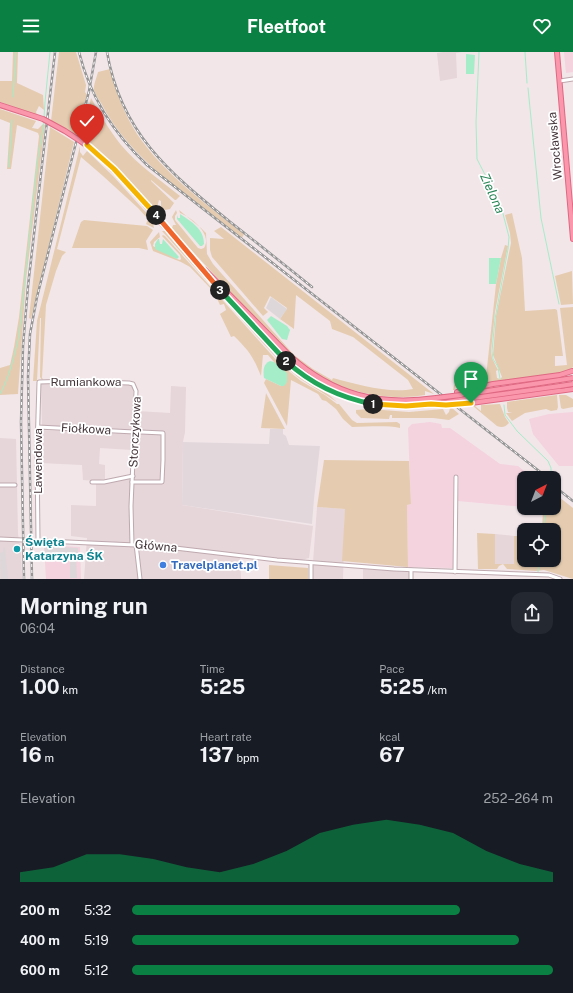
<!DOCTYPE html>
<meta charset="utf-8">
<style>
:root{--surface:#171b24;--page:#242831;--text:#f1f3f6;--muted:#9ea1a6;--accent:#0b8043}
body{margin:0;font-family:"Public Sans",sans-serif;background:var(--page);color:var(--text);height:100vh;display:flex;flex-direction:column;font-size:15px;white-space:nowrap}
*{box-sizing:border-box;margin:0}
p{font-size:13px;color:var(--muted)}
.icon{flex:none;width:22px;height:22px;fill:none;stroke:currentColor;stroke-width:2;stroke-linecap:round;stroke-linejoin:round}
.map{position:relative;height:527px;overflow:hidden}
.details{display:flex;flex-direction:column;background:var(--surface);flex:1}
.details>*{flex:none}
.needle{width:26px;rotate:42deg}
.tools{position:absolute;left:517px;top:419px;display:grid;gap:8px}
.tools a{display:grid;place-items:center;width:44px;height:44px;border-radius:8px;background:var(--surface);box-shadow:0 1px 3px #0004;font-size:20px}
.pin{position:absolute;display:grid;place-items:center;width:34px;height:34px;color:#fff;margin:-41px -17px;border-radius:50% 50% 50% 0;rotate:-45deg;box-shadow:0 0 4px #0007}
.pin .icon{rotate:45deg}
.km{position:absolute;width:20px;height:20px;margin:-10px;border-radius:50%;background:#222;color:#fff;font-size:11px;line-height:20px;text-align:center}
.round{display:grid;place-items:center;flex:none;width:42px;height:42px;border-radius:12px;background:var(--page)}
.head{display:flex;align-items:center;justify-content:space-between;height:68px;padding:0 20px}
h1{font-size:22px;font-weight:700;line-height:30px}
.metrics{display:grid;grid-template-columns:repeat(3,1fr);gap:6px;height:68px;padding:4px 20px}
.metrics div{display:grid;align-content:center}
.metrics b{font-size:20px;font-weight:700}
.metrics small{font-size:11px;font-weight:400}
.metrics p{font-size:11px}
.chart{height:112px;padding:8px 20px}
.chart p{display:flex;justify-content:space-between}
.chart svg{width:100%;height:72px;margin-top:4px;fill:var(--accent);opacity:.7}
ul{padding:0 20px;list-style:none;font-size:13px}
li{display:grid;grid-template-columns:64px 48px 1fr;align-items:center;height:30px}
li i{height:10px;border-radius:5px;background:var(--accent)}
header{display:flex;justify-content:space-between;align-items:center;height:52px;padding:0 20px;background:var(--accent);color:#fff;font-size:18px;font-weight:700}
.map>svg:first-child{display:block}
</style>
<header><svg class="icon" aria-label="menu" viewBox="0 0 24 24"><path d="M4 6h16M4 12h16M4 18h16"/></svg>Fleetfoot<svg class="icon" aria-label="heart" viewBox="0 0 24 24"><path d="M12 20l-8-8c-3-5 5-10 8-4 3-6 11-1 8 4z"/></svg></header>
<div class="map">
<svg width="573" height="527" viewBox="0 0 573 527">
<rect width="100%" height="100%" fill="#f2e6e9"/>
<g fill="#e6d5d9">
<path d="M 443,0 L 462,0 L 456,1 L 457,26 L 440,29 L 437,1 Z"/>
<path d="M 87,331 L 131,333 L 133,335 L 133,378 L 42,374 L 41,332 Z"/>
<path d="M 171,334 L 186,335 L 185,380 L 183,390 L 182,453 L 313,474 L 309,506 L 294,510 L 240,505 L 241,527 L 84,527 L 87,486 L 71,484 L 71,453 L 96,454 L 96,432 L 127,427 L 129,423 L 134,420 L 135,413 L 137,359 L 170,361 Z"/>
<path d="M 42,378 L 130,382 L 133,385 L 132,398 L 100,396 L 99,412 L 105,413 L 105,427 L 97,429 L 83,428 L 82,413 L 41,411 Z"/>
<path d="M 0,386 L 16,387 L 18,482 L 21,499 L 22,527 L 0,527 Z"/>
<path d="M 317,455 L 345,457 L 343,527 L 313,527 L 313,511 Z"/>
<path d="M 495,482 L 514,484 L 514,512 L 495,512 Z"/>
<path d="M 363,517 L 409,520 L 409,527 L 363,527 Z"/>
</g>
<g fill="#f4d2de">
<path d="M 564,0 L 573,0 L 573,20 L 566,21 Z"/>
<path d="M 573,360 L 573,414 L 559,414 L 533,382 L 529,367 L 549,362 Z"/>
<path d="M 430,370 L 441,372 L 442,376 L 450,376 L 500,412 L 518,414 L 533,426 L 524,426 L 524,455 L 458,449 L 459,425 L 454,425 L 453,516 L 408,515 L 407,453 L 411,452 L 408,376 L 412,372 Z"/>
<path d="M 44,493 L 80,495 L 81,527 L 46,527 Z"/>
</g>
<path fill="#e2d8dc" d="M 270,377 L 283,377 L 283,382 L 286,384 L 289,393 L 320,394 L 314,447 L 312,472 L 182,453 L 183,390 L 269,392 Z"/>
<g fill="#e5ccb0">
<path d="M 13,0 L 18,0 L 17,31 L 43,43 L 44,58 L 39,54 L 36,60 L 37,63 L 0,50 L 0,29 L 12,29 Z"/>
<path d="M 59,0 L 76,0 L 86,33 L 85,40 L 87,43 L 76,83 L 51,69 Z"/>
<path d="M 110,17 C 116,39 124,62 137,82 C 165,123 206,152 244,182 L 242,186 C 193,148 129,107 101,51 C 99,48 95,42 94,38 C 93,33 97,25 98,20 Z"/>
<path d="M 91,46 C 100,62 109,78 121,93 C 138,113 160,128 180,144 L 176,148 L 175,148 L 151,128 L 151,129 L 174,151 L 170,157 L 165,158 L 161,155 L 161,149 L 159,148 L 157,156 L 161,163 L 158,161 C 136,136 114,111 87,91 L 90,90 L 93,85 L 89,84 L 83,88 L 82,87 Z"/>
<path d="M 0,57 L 36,69 L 32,76 L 38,77 L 43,72 L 45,73 L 26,228 L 18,342 L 0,343 L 0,316 L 10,313 L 14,295 L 19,265 L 39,84 L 38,81 L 17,73 L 11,117 L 7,117 L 10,71 L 0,67 Z"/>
<path d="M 50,75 L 74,90 L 31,267 L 29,266 Z"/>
<path d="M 80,94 L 80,100 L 83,104 L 87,99 L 113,124 L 152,167 L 154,176 L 146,172 L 148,167 L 138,156 L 103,124 L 81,105 L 57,197 L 66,200 L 62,204 L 56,219 L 46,253 L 42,326 L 43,327 L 42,328 L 40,325 L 41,266 L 40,266 L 37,329 L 33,329 L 37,269 Z"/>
<path d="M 176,158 L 177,161 L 175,164 L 175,168 L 198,196 L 201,197 L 204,196 C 213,182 191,165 180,161 L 179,158 L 201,176 L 206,181 L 207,202 L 213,212 L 294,303 L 313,317 L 332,328 L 333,326 C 356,332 389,342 413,337 L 408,328 L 353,285 L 332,277 L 330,269 L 296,243 L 294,277 L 280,267 L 287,256 L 270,244 L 264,256 L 268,260 L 263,264 L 212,205 L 210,198 L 210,186 L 224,187 L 214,179 L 221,175 L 434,342 L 425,339 L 425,343 C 418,344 411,345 404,345 C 374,346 330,335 306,316 C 288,302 273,285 258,268 L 257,269 L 170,175 L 172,176 L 173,173 L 176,173 L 172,165 Z"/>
<path d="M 512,161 L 522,206 L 525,259 L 555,257 L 557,258 L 563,304 L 555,304 L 555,314 L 567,313 L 560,256 L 573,255 L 573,315 L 570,318 L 564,320 L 461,337 L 460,332 L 456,333 L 455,338 L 453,338 L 455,329 L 486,325 L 496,232 L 501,206 L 505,193 L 508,194 L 495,260 L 491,299 L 492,306 L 498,318 L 496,319 L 497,326 L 500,327 L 502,325 L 493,303 L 496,264 L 511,191 L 510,181 L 505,163 Z"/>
<path d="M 84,168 L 147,174 L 153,178 L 146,189 L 148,198 L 139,196 L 72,196 L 81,170 Z"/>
<path d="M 162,179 L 165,179 L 168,182 L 277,306 L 295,322 L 329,343 L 337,350 L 299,326 L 280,310 Z"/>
<path d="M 159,180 L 160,185 L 154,190 L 153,194 L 177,207 L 180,208 L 181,207 L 180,203 L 162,184 L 163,183 L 165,184 L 279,311 L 301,329 L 325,343 L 337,352 L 339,352 L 352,368 L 357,371 L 397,370 L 400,372 L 400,376 C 384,373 369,375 352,375 L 343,367 L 336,357 L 326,349 L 322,348 L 318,342 L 291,328 L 287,374 L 264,331 L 266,327 L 281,334 L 274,310 L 268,303 L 263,303 L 261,324 C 253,304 249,299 234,284 L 231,285 L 220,262 L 226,258 L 224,252 L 220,253 L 214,240 L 190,215 L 181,210 L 153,199 L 150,190 Z"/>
<path d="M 572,219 L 573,252 L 561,253 L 555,224 Z"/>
<path d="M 238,254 C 255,271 270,291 288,307 C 319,334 358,350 399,351 C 412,352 426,349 439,348 L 441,349 C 388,355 336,351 294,314 C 287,308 281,301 274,295 C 262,282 248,268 238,254 Z"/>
<path d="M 560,330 L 560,331 L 464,345 L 463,344 Z"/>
<path d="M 266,341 L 285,377 L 261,376 Z"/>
<path d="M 557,343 L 558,355 L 557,358 L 551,359 L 546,357 L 525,361 L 512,369 L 506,361 L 512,361 L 508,360 L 507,356 L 507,350 Z"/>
<path d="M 559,343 L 566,343 L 573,347 L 573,355 L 563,357 L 561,356 Z"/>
<path d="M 500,352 L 505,365 L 509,371 C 505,375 503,376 497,374 L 473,354 L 475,354 L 481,359 L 481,353 Z"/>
<path d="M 450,356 L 452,356 L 459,362 L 449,368 L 433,366 L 392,366 L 392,363 L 390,363 L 389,367 L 361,366 L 356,361 L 356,358 L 369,357 L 409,360 L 443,357 L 446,363 L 449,360 Z"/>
<path d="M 324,408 L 409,409 L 411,452 L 407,453 L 408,515 L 342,509 L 345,457 L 317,455 Z"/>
<path d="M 554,441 L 573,456 L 573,527 L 544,518 L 536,519 L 507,517 L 503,512 L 499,514 L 497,517 L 478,517 L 477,481 L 495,482 L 495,512 L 514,512 L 514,484 L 524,484 L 524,508 L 554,508 L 554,478 L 542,478 L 543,456 L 554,456 Z"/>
<path d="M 269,513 L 308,516 L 308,527 L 269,527 Z"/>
</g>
<g fill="#ded7d9">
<path d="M 271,245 L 287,257 L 280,267 L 266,256 Z"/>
<path d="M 44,494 L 78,496 L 78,502 L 76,504 L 77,526 L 70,526 L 70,502 L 45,501 Z"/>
<path d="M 5,495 L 8,527 L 1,527 L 0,501 L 3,500 L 3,496 Z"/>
</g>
<g fill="#a4edc8">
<path d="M 466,2 L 475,3 L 474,22 L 466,22 Z"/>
<path d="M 180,162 C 192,170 204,177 204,192 L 202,194 L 200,194 L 177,167 L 177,163 L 178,166 L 180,166 Z"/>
<path d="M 158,187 L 159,187 L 160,192 L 162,192 L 163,187 L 179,205 L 177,207 L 155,197 L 155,192 Z"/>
<path d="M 489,206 L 501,206 L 496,232 L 489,232 Z"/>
<path d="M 271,264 L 287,274 L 290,278 L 287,288 L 282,287 L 267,268 Z"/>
<path d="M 270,309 L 274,310 L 287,321 L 287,330 L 284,334 L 281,334 L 264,326 C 263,319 263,312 270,309 Z"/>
</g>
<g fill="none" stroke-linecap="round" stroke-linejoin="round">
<g stroke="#a4edc8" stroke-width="1">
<path d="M 479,0 L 476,70 L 477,107 L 501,154 L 509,185 L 508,197 L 495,267 L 492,299 L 493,307 L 498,315 L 500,327"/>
<path d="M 525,0 L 527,31"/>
<path d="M 528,36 L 541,166 L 559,252"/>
<path d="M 13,45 L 16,0"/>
<path d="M 44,65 L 45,50 L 50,0"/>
<path d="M 9,115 L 12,68"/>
<path d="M 0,342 C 10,324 14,304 19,284 L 37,112 L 44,70"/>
<path d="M 504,353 L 505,363 L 517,379 L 548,409 L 551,416 L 551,421"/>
<path d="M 543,478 L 546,456"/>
<path d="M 538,520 L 539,508"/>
</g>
<g stroke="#bea9af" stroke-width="5">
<g id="minor">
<path d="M 560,29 L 573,27"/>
<path d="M 38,375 L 134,380"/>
<path d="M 92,430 L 104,430 L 133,424"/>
<path d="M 132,430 L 162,430 L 163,408 L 163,381 L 141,380"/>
<path d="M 0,433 L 15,433"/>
<path d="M 0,487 L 158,494 L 277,508 L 394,517 L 549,523 L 560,527"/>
<path d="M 38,488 L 37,398 L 39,330 L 72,329 L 129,331 L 133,332 L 136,339 L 131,454 L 132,492"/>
<path d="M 136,492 L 140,527"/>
<path d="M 311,511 L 311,527"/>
<path d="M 411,518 L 411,527"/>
<path d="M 455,520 L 456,425"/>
</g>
</g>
<g stroke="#df6882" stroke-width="6">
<g id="major">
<path d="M 557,0 L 573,187"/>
<path d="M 0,53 L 43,67"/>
<path d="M 82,90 L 95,100 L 119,123 L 267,290 C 317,344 370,362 442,351"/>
<path d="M 205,218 L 290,304 C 333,343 379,354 436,346"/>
<path d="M 457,340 L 493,332 L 560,323 L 572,319"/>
<path d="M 461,343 L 560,328"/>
<path d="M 466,347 L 560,334"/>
<path d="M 471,351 L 573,337"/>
</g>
</g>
<use href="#minor" stroke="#fff" stroke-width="3"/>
<use href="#major" stroke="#fa97ac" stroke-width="4"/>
<g stroke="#959595" stroke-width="2.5">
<g id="rail">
<path d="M 79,0 C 90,45 114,82 147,113 L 548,426"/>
<path d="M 107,0 C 121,81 169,120 229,169 C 257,191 285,213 312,235"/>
<path d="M 554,434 L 573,449"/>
<path d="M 24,527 L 21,370 L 23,294 L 28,234 L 55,0"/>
<path d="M 32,527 L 28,325 L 30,282 L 37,245 L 89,39 L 96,0"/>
</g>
</g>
<use href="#rail" stroke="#fff" stroke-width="1" stroke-dasharray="3" stroke-linecap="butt"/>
<g stroke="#df6882" stroke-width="6" stroke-linecap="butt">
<g id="major-bridge">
<path d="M 43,67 L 65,79 L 82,90"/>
<path d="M 560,328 L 573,326"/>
<path d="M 560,334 L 573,332"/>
<path d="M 436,346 L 461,343"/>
<path d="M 442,351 L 466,347"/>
<path d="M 446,353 L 471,351"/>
</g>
</g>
<use href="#major-bridge" stroke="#fa97ac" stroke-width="4"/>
</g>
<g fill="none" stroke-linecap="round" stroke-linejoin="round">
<g stroke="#fff" stroke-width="8">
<path id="split-1" d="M 373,352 L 406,354 L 431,352 L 446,353 L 471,351"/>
</g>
<g stroke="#fff" stroke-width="8">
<path id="split-2" d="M 286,309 C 311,332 341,346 373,352"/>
</g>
<g stroke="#fff" stroke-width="8">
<path id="split-3" d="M 220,238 L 286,309"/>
</g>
<g stroke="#fff" stroke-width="8">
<path id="split-4" d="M 156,163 L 220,238"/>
</g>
<g stroke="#fff" stroke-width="8">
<path id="split-5" d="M 87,93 L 114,117 L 156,163"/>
</g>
<use href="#split-1" stroke="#f5b400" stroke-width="5"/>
<use href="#split-2" stroke="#22a559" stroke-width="5"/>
<use href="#split-3" stroke="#22a559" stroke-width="5"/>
<use href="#split-4" stroke="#f0652b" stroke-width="5"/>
<use href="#split-5" stroke="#f5b400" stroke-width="5"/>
</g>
<circle fill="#0f9aa8" stroke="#fff" stroke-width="1.5" cx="17" cy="497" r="4"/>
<circle fill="#3f7fe0" stroke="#fff" stroke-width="1.5" cx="163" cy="513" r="4"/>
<g text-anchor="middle" stroke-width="3.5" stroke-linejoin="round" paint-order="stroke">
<g font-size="12" fill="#45363b" stroke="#fff">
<text transform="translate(555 94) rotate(-95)" y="4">Wrocławska</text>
<text x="86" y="334">Rumiankowa</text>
<text transform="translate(86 377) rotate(3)" y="4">Fiołkowa</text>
<text transform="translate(135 380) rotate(-87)" y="4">Storczykowa</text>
<text transform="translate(38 409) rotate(-90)" y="4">Lawendowa</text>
<text transform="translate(156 494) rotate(5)" y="4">Główna</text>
</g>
<g font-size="12" font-weight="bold" fill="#0d838f" stroke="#fff" text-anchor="start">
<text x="25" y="494">Święta<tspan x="25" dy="14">Katarzyna ŚK</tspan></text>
</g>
<g font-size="12" font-weight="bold" fill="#366cbe" stroke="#fff" text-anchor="start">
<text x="171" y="517">Travelplanet.pl</text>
</g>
<g font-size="13" font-style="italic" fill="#2a8658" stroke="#fff">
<text transform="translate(493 141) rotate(66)" y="5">Zielona</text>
</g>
</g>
</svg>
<div class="tools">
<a><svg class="needle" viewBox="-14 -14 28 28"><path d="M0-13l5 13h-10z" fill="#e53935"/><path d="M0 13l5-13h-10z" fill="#9ea1a6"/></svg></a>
<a><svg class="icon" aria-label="locate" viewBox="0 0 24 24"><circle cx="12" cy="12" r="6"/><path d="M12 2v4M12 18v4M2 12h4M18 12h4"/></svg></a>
</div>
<div class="pin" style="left:471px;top:351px;background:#1e9e55"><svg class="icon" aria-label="arrive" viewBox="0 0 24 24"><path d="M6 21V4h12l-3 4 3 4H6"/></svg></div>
<div class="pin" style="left:87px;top:93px;background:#d93025"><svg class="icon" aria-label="check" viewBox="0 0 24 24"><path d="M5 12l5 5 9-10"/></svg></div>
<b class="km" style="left:373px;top:352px">1</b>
<b class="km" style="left:286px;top:309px">2</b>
<b class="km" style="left:220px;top:238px">3</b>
<b class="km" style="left:156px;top:163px">4</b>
</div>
<section class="details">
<div class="head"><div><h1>Morning run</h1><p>06:04</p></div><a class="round"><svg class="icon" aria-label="share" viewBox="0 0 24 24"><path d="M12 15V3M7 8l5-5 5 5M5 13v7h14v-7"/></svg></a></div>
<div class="metrics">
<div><p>Distance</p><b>1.00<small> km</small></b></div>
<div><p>Time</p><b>5:25</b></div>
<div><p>Pace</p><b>5:25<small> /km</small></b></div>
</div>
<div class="metrics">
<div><p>Elevation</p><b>16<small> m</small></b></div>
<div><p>Heart rate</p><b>137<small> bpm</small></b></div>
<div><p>kcal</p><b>67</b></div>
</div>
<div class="chart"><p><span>Elevation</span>252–264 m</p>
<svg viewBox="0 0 160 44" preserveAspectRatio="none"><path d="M0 44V38L10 35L20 27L30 27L40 30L50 35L60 38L70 33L80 25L90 14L100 9L110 6L120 9L130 14L140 25L150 33L160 38V44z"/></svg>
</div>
<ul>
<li><b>200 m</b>5:32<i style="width:78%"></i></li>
<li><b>400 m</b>5:19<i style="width:92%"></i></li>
<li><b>600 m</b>5:12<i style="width:100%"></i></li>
</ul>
</section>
